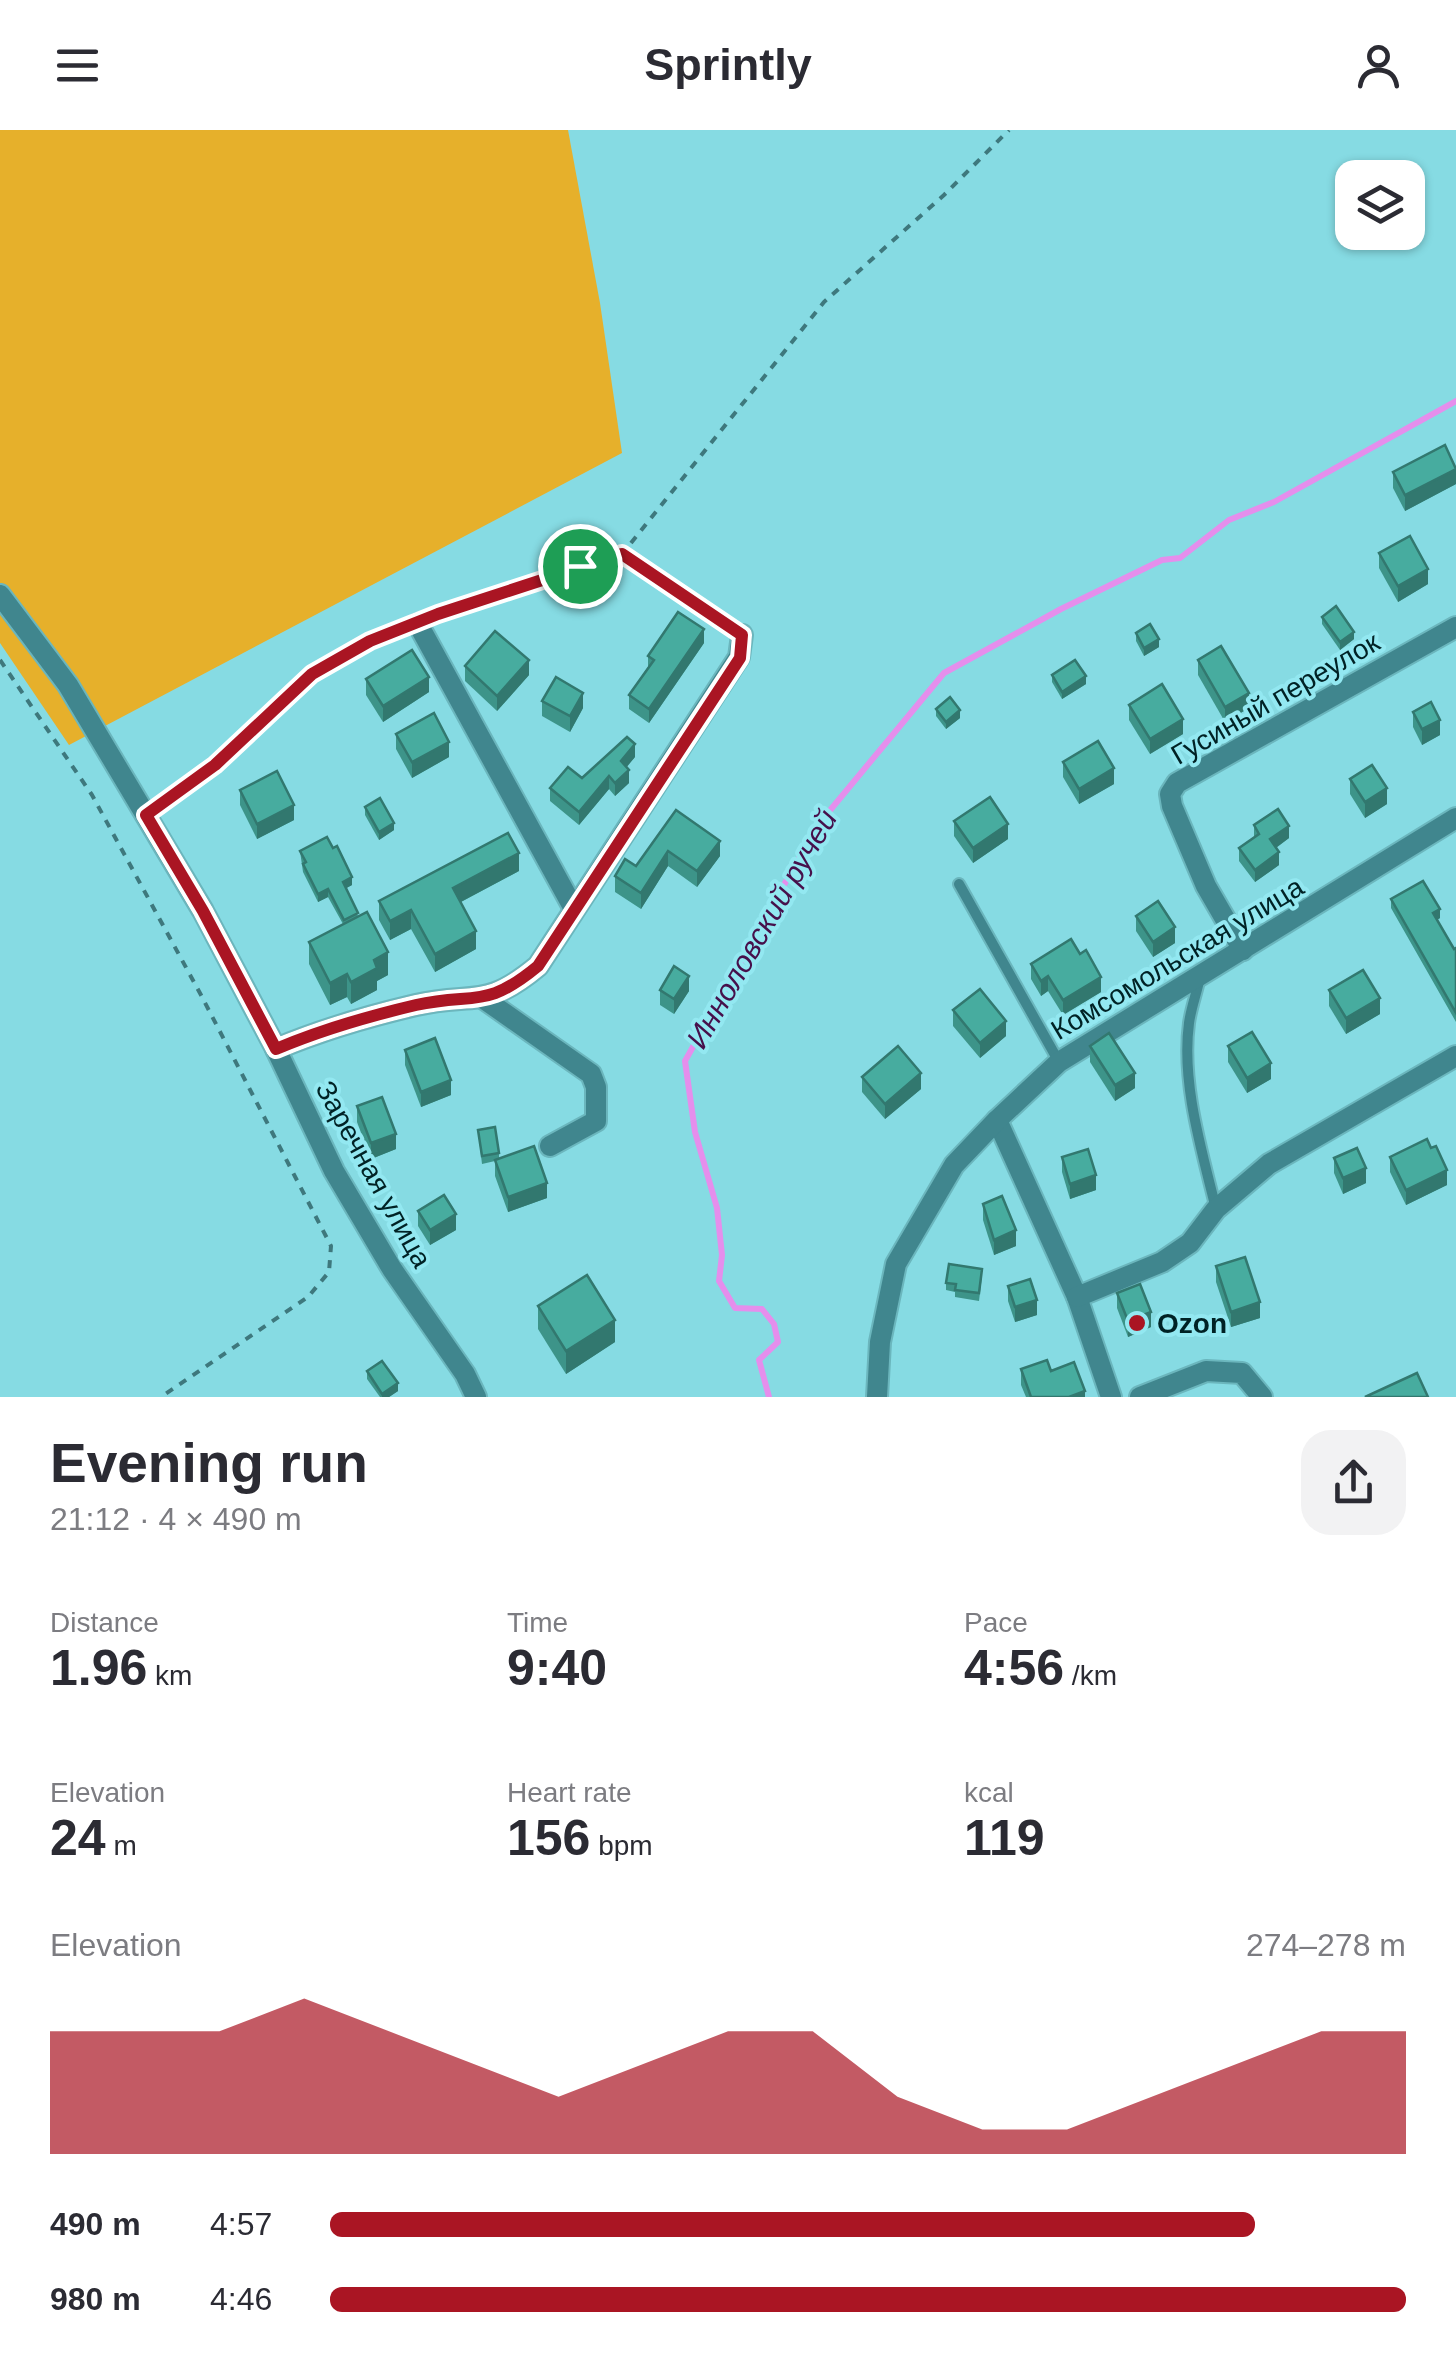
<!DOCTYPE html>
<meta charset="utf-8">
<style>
:root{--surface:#fff;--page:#f2f2f3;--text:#2b2b33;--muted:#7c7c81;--accent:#aa1523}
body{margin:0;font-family:Helvetica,sans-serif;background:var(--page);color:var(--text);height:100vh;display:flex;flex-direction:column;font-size:38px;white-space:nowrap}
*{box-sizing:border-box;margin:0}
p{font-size:32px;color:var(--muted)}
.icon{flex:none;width:55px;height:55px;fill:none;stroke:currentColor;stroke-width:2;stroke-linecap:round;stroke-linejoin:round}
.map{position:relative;height:1267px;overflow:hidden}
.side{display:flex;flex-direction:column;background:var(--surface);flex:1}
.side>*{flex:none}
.fabs{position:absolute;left:1335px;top:30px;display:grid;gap:20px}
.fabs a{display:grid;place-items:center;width:90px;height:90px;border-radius:20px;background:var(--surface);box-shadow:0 2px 8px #0004;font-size:50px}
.pin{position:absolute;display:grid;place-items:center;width:85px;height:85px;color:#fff;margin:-42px;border:5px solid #fff;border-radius:50%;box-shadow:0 2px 10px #0007}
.round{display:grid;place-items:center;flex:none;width:105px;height:105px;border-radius:30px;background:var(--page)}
.overview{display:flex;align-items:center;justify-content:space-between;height:170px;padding:0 50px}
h1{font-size:55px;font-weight:700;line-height:75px}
.metrics{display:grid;grid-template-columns:repeat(3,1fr);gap:15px;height:170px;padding:10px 50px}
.metrics div{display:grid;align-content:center}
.metrics b{font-size:50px;font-weight:700}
.metrics small{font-size:28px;font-weight:400}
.metrics p{font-size:28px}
.chart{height:280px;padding:20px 50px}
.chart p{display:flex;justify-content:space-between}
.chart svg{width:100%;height:180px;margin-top:10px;fill:var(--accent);opacity:.7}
ul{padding:0 50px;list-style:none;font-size:32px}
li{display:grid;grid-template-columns:160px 120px 1fr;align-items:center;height:75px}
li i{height:25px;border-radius:12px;background:var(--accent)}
header{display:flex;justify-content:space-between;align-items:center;height:130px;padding:0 50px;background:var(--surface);font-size:45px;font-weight:700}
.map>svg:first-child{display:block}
</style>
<header><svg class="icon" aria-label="menu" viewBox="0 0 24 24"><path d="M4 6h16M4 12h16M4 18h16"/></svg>Sprintly<svg class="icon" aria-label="person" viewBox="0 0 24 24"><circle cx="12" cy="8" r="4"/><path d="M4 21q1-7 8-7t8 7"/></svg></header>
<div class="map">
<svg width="1456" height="1267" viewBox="0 0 1456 1267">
<rect width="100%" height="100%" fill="#86dbe3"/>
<path fill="#e6b02b" d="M 0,0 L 568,0 L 600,173 L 622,323 L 69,615 L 0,513 Z"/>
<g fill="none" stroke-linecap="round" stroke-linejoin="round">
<path stroke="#e58eec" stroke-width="6" d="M 769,1267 L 759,1230 L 778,1212 L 774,1194 L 762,1179 L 735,1178 L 719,1151 L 722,1125 L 717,1078 L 695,1002 L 685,931 L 817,696 L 944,543 L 1061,479 L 1162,430 L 1180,428 L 1229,390 L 1274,372 L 1456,271"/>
<g stroke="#6bb6bd" stroke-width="14">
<g id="lane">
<path d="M 146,685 L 215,635 L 311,544 L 370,511 L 438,484 L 622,425 L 742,505"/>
<path d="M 959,754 L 1059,932"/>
<path d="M 1200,847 C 1197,862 1191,878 1189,893 C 1181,953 1202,1021 1216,1079"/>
</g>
</g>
<g stroke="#6bb6bd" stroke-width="24">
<g id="street">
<path d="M 0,465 L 68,555 L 203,781 L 276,919 L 334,1041 L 392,1139 L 465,1244 L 476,1267"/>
<path d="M 418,494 L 574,779"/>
<path d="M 1243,820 L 1206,756 L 1172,676 L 1170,664 L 1177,653 L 1456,497"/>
<path d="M 484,869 L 591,944 L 596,957 L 596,991 L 550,1016"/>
<path d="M 276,919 C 321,900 369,886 416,875 C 474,862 485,880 538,836 L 739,527 L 742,505"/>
<path d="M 997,990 L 1077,1167 L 1111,1267"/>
<path d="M 1077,1167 L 1162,1132 L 1190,1113 L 1216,1079 L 1269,1034 L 1456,926"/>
<path d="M 877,1267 L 880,1212 L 896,1134 L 954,1035 L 997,990 L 1059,932 L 1456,688"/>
<path d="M 1140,1267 L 1206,1241 L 1242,1243 L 1262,1267"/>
</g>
</g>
<g stroke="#3e787d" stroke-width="4" stroke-dasharray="8 8" stroke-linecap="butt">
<path d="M 631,413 L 824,172 L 944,65 L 1009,0"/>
<path d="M 0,530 L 92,665 L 201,865 L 331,1116 L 329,1142 L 308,1167 L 161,1267"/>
</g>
<use href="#lane" stroke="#40868e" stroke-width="10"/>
<use href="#street" stroke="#40868e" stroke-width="20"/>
</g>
<g fill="#3d9489">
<path d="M 1456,336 L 1456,354 L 1405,381 L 1393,358 L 1393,342 Z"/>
<path d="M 1379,423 L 1428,454 L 1398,472 L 1379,438 Z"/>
<path d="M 1322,487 L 1354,509 L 1340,520 L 1322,494 Z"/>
<path d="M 1136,503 L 1159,517 L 1144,526 L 1136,511 Z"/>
<path d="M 704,513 L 649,593 L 629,579 L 629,565 L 648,537 L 648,526 Z"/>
<path d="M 1198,530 L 1249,578 L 1225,592 L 1198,545 Z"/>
<path d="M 465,536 L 529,545 L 497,581 L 465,551 Z"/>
<path d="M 1052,545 L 1086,554 L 1062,569 L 1052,552 Z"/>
<path d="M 366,549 L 429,562 L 383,592 L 366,565 Z"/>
<path d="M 542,571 L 583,578 L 570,602 L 542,586 Z"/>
<path d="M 1129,575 L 1183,604 L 1150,624 L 1129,590 Z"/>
<path d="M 936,579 L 960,588 L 946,599 L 936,586 Z"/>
<path d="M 1413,582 L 1440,605 L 1422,615 L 1413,597 Z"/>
<path d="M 396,604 L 449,627 L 412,648 L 396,619 Z"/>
<path d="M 635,627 L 626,637 L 629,653 L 615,666 L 609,659 L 579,695 L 550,671 L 550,658 Z"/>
<path d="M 1063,632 L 1114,654 L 1079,674 L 1063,647 Z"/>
<path d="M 1350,649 L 1387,674 L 1365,688 L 1350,664 Z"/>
<path d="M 240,660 L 294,690 L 257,709 L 240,675 Z"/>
<path d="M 365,677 L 394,700 L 379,710 L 365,685 Z"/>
<path d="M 676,680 L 720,726 L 697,757 L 668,736 L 641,779 L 615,762 L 615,746 L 636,736 Z"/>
<path d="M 954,691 L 1008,709 L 973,733 L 954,706 Z"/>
<path d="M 1254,695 L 1289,708 L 1276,718 L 1279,735 L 1255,752 L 1239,731 L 1239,718 L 1254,708 Z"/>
<path d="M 300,721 L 352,755 L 346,758 L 358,786 L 388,845 L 377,851 L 377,860 L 351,874 L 347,867 L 330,875 L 309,834 L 309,812 L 343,794 L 328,767 L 318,772 L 303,742 Z"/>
<path d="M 519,741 L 461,772 L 476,819 L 435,842 L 411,799 L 390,810 L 379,790 L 379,771 Z"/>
<path d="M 1391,769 L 1440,788 L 1437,790 L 1454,819 L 1456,818 L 1456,892 L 1391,778 Z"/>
<path d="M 1136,786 L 1175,813 L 1153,827 L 1136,801 Z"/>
<path d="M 1031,834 L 1101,862 L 1063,885 L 1048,861 L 1041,866 L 1031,849 Z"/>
<path d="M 660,860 L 689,861 L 674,884 L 660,875 Z"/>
<path d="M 1329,860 L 1380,884 L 1346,904 L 1329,876 Z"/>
<path d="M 953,880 L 1006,906 L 980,928 L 953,896 Z"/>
<path d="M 1090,916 L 1135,958 L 1115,971 L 1090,932 Z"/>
<path d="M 1228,916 L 1271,949 L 1247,963 L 1228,932 Z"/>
<path d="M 405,920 L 451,965 L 421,977 L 405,935 Z"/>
<path d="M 862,947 L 921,959 L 885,989 L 862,962 Z"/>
<path d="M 357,976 L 396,1019 L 371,1029 L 357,992 Z"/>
<path d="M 478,1000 L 499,1023 L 499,1029 L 547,1068 L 508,1082 L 495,1046 L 495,1031 L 482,1034 Z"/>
<path d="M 1062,1027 L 1096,1060 L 1070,1069 L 1062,1042 Z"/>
<path d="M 1390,1027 L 1447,1055 L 1406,1075 L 1390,1042 Z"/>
<path d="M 1334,1028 L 1366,1053 L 1343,1064 L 1334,1043 Z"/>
<path d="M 983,1074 L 1016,1116 L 994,1125 L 983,1090 Z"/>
<path d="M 418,1081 L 456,1100 L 430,1115 L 418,1096 Z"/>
<path d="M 1216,1136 L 1260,1188 L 1231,1197 L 1216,1152 Z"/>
<path d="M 982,1146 L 979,1171 L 955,1167 L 955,1162 L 946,1160 L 946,1153 Z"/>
<path d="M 1008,1156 L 1037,1185 L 1015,1192 L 1008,1171 Z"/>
<path d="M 1117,1163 L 1151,1197 L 1128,1207 L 1117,1178 Z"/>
<path d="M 538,1176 L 615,1212 L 566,1244 L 538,1199 Z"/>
<path d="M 1021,1239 L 1051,1241 L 1085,1267 L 1026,1267 L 1021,1255 Z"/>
<path d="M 367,1241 L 398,1261 L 389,1267 L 380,1267 L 367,1249 Z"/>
</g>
<g fill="#32786f">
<path d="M 1456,339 L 1456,354 L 1405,381 L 1405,365 Z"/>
<path d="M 1428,439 L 1428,454 L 1398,472 L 1398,456 Z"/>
<path d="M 704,499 L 704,513 L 649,593 L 649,579 Z"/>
<path d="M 1354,502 L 1354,509 L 1340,520 L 1340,512 Z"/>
<path d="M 1159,509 L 1159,517 L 1144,526 L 1144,518 Z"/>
<path d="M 529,530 L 529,545 L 497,581 L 497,566 Z"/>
<path d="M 1086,546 L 1086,554 L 1062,569 L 1062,562 Z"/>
<path d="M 429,547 L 429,562 L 383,592 L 383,576 Z"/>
<path d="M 583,563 L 583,578 L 570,602 L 570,586 Z"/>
<path d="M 1249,563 L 1249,578 L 1225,592 L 1225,577 Z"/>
<path d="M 960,580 L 960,588 L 946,599 L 946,592 Z"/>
<path d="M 1183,589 L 1183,604 L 1150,624 L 1150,609 Z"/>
<path d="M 1440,590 L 1440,605 L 1422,615 L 1422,599 Z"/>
<path d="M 449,612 L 449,627 L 412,648 L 412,632 Z"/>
<path d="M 635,614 L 635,627 L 621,644 L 621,631 Z"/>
<path d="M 1114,638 L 1114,654 L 1079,674 L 1079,659 Z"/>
<path d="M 629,640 L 629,653 L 615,666 L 615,653 Z"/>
<path d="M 609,646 L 609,659 L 579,695 L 579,682 Z"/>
<path d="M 1387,658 L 1387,674 L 1365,688 L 1365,672 Z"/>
<path d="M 294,675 L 294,690 L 257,709 L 257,694 Z"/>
<path d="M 394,693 L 394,700 L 379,710 L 379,702 Z"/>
<path d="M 1008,694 L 1008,709 L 973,733 L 973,718 Z"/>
<path d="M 1289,696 L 1289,708 L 1270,722 L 1270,709 Z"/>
<path d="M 720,711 L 720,726 L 697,757 L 697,741 Z"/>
<path d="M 668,721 L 668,736 L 641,779 L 641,763 Z"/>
<path d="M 1279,722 L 1279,735 L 1255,752 L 1255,740 Z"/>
<path d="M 519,723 L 519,741 L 453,776 L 453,758 Z"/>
<path d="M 352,747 L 352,755 L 343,760 L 343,752 Z"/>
<path d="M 328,759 L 328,767 L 318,772 L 318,764 Z"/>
<path d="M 1440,779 L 1440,788 L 1433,792 L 1433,783 Z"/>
<path d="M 411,780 L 411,799 L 390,810 L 390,791 Z"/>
<path d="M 1175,797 L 1175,813 L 1153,827 L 1153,812 Z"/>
<path d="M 476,801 L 476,819 L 435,842 L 435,824 Z"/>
<path d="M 388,822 L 388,845 L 377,851 L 377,860 L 351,874 L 351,852 L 374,830 Z"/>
<path d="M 347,844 L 347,867 L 330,875 L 330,853 Z"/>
<path d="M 689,846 L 689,861 L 674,884 L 674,869 Z"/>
<path d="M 1048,846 L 1048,861 L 1041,866 L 1041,851 Z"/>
<path d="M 1101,847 L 1101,862 L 1063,885 L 1063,870 Z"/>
<path d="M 1380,868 L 1380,884 L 1346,904 L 1346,888 Z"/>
<path d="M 1006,891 L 1006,906 L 980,928 L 980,913 Z"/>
<path d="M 1271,933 L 1271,949 L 1247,963 L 1247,948 Z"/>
<path d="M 921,943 L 921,959 L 885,989 L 885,974 Z"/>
<path d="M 1135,943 L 1135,958 L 1115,971 L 1115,955 Z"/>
<path d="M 451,950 L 451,965 L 421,977 L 421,962 Z"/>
<path d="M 396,1004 L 396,1019 L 371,1029 L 371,1013 Z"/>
<path d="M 1366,1038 L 1366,1053 L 1343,1064 L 1343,1048 Z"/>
<path d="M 1447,1040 L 1447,1055 L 1406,1075 L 1406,1060 Z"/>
<path d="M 1096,1045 L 1096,1060 L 1070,1069 L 1070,1054 Z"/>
<path d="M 547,1053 L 547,1068 L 508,1082 L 508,1067 Z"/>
<path d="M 456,1084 L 456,1100 L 430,1115 L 430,1100 Z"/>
<path d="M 1016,1100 L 1016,1116 L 994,1125 L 994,1110 Z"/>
<path d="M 1037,1170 L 1037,1185 L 1015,1192 L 1015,1177 Z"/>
<path d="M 1260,1172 L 1260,1188 L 1231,1197 L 1231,1182 Z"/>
<path d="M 1151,1182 L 1151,1197 L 1128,1207 L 1128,1191 Z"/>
<path d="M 615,1190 L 615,1212 L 566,1244 L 566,1221 Z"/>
<path d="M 398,1253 L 398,1261 L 389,1267 L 382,1267 L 382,1264 Z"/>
<path d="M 1085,1261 L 1085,1267 L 1069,1267 Z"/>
</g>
<g fill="#47ac9f" stroke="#32786f" stroke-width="2.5">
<path d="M 1445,315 L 1456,339 L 1405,365 L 1393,342 Z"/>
<path d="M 1410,406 L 1428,439 L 1398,456 L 1379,423 Z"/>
<path d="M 1336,476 L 1354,502 L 1340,512 L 1322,487 Z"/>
<path d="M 678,482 L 704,499 L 649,579 L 629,565 L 654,530 L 648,526 Z"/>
<path d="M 1150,494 L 1159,509 L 1144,518 L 1136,503 Z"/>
<path d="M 495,501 L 529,530 L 497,566 L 465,536 Z"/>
<path d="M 1221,516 L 1249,563 L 1225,577 L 1198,530 Z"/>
<path d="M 412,520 L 429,547 L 383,576 L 366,549 Z"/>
<path d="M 1075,530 L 1086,546 L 1062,562 L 1052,545 Z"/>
<path d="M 556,547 L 583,563 L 570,586 L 542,571 Z"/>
<path d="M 1162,554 L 1183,589 L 1150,609 L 1129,575 Z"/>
<path d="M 950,567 L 960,580 L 946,592 L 936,579 Z"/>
<path d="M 1431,572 L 1440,590 L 1422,599 L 1413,582 Z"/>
<path d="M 434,583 L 449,612 L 412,632 L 396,604 Z"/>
<path d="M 627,607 L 635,614 L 621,631 L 629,640 L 615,653 L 609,646 L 579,682 L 550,658 L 568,637 L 582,648 Z"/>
<path d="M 1098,611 L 1114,638 L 1079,659 L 1063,632 Z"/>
<path d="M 1372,635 L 1387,658 L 1365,672 L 1350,649 Z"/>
<path d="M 277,641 L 294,675 L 257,694 L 240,660 Z"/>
<path d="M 990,667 L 1008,694 L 973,718 L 954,691 Z"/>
<path d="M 380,668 L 394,693 L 379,702 L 365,677 Z"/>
<path d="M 1278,679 L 1289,696 L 1270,709 L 1279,722 L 1255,740 L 1239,718 L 1259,704 L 1254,695 Z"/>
<path d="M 676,680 L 720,711 L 697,741 L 668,721 L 641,763 L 615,746 L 625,729 L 636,736 Z"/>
<path d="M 508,703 L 519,723 L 453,758 L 476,801 L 435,824 L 411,780 L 390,791 L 379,771 Z"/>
<path d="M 327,707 L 333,718 L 337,716 L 352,747 L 343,752 L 358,783 L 344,790 L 328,759 L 318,764 L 303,734 L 306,732 L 300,721 Z"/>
<path d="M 1423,751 L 1440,779 L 1433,783 L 1454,819 L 1456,818 L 1456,883 L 1391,769 Z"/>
<path d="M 1158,771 L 1175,797 L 1153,812 L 1136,786 Z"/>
<path d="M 367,782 L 388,822 L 374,830 L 377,838 L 351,852 L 347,844 L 330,853 L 309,812 Z"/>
<path d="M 1071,809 L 1080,824 L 1086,820 L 1101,847 L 1063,870 L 1048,846 L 1041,851 L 1031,834 Z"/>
<path d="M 674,836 L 689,846 L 674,869 L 660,860 Z"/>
<path d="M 1363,840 L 1380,868 L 1346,888 L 1329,860 Z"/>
<path d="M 980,859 L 1006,891 L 980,913 L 953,880 Z"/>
<path d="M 1252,902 L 1271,933 L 1247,948 L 1228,916 Z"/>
<path d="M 1109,903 L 1135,943 L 1115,955 L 1090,916 Z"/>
<path d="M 435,908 L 451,950 L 421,962 L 405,920 Z"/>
<path d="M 898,916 L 921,943 L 885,974 L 862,947 Z"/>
<path d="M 382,967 L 396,1004 L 371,1013 L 357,976 Z"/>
<path d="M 495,997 L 499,1023 L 482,1026 L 478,1000 Z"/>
<path d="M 1427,1009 L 1431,1018 L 1436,1016 L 1447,1040 L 1406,1060 L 1390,1027 Z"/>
<path d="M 534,1016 L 547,1053 L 508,1067 L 495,1030 Z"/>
<path d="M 1357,1018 L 1366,1038 L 1343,1048 L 1334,1028 Z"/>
<path d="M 1088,1019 L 1096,1045 L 1070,1054 L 1062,1027 Z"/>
<path d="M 444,1065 L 456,1084 L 430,1100 L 418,1081 Z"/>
<path d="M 1002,1066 L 1016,1100 L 994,1110 L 983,1074 Z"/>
<path d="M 1245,1127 L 1260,1172 L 1231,1182 L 1216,1136 Z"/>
<path d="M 949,1134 L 982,1139 L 979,1163 L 955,1160 L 956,1154 L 946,1153 Z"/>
<path d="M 587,1145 L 615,1190 L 566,1221 L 538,1176 Z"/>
<path d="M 1030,1149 L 1037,1170 L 1015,1177 L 1008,1156 Z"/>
<path d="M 1140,1154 L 1151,1182 L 1128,1191 L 1117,1163 Z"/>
<path d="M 1047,1230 L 1051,1241 L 1074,1232 L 1085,1261 L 1069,1267 L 1031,1267 L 1021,1239 Z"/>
<path d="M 382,1231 L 398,1253 L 382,1264 L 367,1241 Z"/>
<path d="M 1417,1243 L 1428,1267 L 1365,1267 Z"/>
</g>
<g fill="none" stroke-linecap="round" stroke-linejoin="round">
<g stroke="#fff" stroke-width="20">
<path id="route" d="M 622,424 L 742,505 L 740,528 L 538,836 C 485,880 475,862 416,875 C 369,886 321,900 276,919 L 203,781 L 146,685 L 215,635 L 312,544 L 370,511 L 438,484 Z"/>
</g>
<use href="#route" stroke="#aa1523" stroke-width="12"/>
</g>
<circle fill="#aa1523" stroke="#93e8f1" stroke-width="4" cx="1137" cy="1193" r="10"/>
<g text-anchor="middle" stroke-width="8" stroke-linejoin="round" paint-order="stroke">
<g font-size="28" fill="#002225" stroke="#93e8f1">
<text transform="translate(1275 568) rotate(-30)" y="10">Гусиный переулок</text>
<text transform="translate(1177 828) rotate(-31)" y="10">Комсомольская улица</text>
<text transform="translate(374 1044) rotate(61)" y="10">Заречная улица</text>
</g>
<g font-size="28" font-weight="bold" fill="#002225" stroke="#93e8f1" text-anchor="start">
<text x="1157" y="1203">Ozon</text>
</g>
<g font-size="30" font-style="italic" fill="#46104b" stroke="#93e8f1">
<text transform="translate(762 799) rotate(-60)" y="10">Инноловский ручей</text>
</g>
</g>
</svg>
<div class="fabs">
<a><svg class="icon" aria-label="layers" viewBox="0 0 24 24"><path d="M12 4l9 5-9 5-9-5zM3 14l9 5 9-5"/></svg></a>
</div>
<div class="pin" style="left:580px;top:436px;background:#1e9e55"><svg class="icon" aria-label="arrive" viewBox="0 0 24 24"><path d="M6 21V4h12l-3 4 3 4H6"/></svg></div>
</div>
<section class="side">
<div class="overview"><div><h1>Evening run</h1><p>21:12 · 4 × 490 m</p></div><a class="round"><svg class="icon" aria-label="share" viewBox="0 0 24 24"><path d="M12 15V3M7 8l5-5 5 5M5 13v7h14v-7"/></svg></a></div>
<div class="metrics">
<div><p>Distance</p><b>1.96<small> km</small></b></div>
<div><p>Time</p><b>9:40</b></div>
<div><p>Pace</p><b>4:56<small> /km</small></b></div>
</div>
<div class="metrics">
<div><p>Elevation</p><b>24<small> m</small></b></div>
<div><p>Heart rate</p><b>156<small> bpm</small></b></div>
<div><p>kcal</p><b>119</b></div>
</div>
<div class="chart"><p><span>Elevation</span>274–278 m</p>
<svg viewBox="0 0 160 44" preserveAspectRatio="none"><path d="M0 44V14L10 14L20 14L30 6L40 14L50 22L60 30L70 22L80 14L90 14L100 30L110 38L120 38L130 30L140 22L150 14L160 14V44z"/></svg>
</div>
<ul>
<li><b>490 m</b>4:57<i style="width:86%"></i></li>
<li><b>980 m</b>4:46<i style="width:100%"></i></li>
</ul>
</section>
